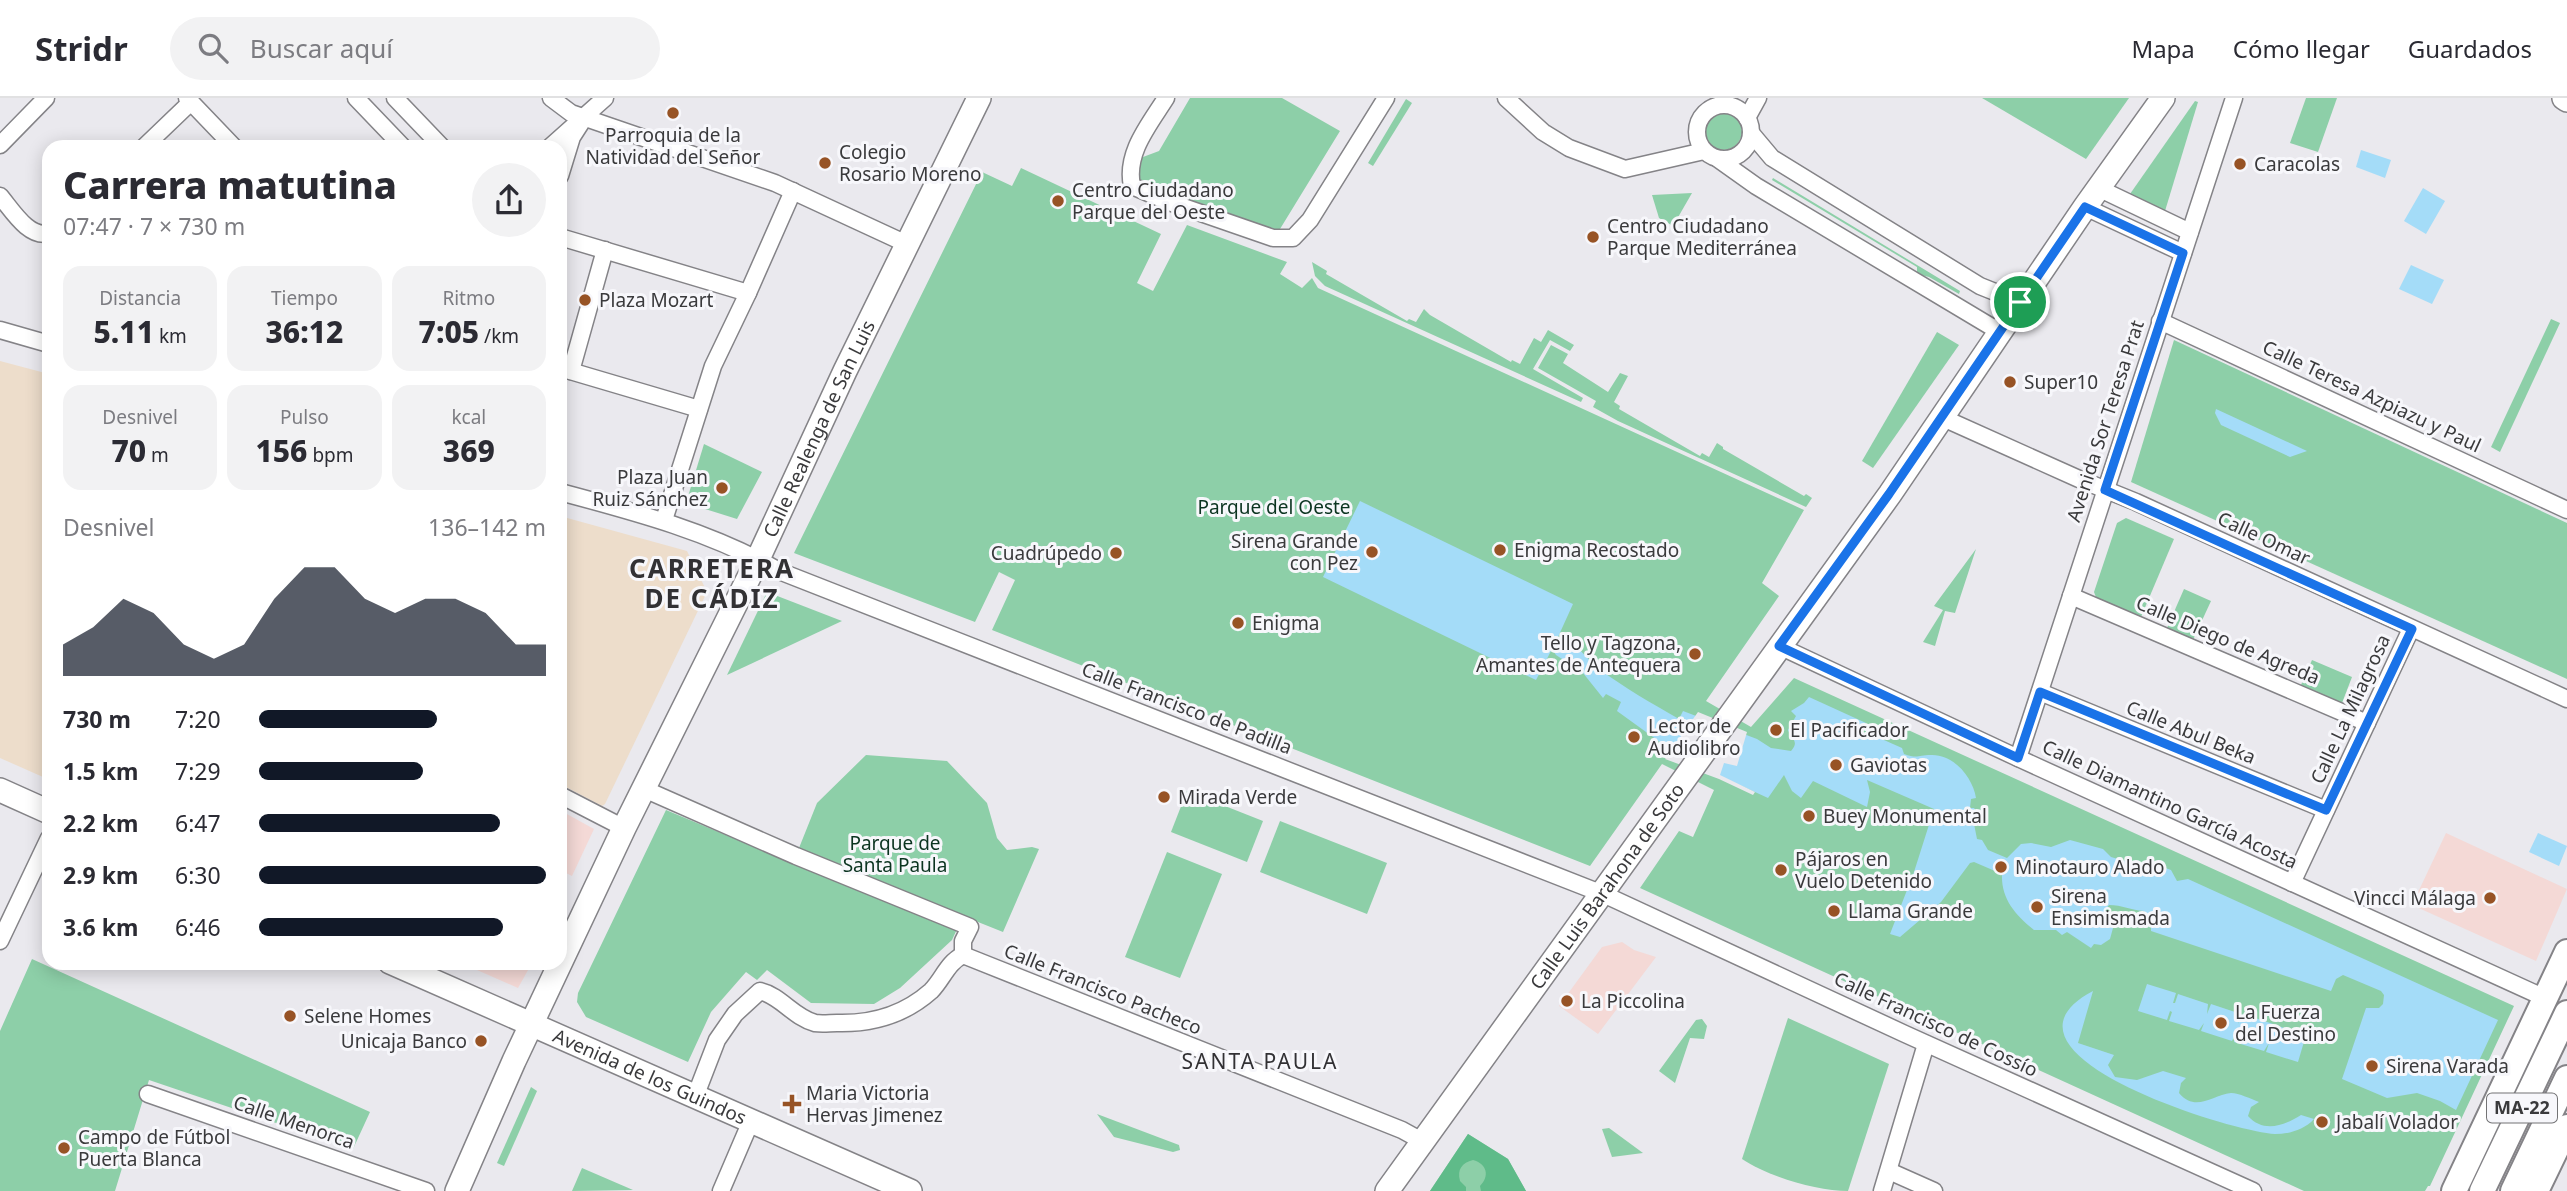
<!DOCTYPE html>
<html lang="es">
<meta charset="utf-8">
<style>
:root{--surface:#fff;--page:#f2f2f3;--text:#2b2b33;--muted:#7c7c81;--line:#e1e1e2;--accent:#111827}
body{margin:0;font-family:"Noto Sans",sans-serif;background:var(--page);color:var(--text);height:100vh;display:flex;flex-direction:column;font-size:26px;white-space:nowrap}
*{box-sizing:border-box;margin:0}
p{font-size:23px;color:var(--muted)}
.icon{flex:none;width:38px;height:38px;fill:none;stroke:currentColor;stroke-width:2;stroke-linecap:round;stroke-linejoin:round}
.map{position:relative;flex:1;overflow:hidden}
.sheet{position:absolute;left:42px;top:42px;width:525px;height:830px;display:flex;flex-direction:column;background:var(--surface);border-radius:21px;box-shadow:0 4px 18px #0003}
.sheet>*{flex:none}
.pin{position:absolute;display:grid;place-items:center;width:60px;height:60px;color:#fff;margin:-30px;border:4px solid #fff;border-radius:50%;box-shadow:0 2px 7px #0007}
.round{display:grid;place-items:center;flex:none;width:74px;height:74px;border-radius:37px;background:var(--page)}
.head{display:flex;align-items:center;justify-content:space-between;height:119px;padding:0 21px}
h1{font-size:38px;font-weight:800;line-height:52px}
.metrics{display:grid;grid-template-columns:repeat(3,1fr);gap:10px;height:119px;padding:7px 21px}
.metrics div{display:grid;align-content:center;border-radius:18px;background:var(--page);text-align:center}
.metrics b{font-size:30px;font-weight:800}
.metrics small{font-size:19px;font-weight:400}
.metrics p{font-size:19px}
.chart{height:196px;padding:14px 21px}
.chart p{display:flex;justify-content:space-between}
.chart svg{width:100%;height:126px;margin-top:7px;fill:var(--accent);opacity:.7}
ul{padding:0 21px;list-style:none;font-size:23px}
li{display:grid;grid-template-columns:112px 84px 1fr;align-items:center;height:52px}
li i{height:18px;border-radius:9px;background:var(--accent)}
header{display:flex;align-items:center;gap:42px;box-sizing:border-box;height:98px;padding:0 35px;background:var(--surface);border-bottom:2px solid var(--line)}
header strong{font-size:33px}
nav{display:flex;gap:38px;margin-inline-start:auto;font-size:24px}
.search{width:490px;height:63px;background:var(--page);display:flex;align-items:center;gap:18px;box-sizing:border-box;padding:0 24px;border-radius:38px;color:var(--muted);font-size:26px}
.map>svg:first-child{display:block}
</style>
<header>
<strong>Stridr</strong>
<div class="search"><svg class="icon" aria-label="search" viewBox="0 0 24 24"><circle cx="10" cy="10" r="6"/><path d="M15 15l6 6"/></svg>Buscar aquí</div>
<nav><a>Mapa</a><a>Cómo llegar</a><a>Guardados</a></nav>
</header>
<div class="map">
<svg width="2567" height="1093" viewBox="0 0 2567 1093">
<rect width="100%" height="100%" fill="#eae9ee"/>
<g fill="#f4d9d6">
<path d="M 565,715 L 594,731 L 572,778 L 560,772 L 560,724 Z"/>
<path d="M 2446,735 L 2567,791 L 2536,863 L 2412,807 Z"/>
<path d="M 1622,844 L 1634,852 L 1656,859 L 1598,936 L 1559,908 L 1602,849 Z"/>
<path d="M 461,865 L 532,865 L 518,890 Z"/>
</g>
<g fill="#edddcb">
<path d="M 0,263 L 49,276 L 49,677 L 43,679 L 0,660 Z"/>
<path d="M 560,418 L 687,453 L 707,494 L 605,706 L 602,708 L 560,686 Z"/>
</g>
<g fill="#8dcfa8">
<path d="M 1190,0 L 1282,0 L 1340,33 L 1280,131 L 1282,134 L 1275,136 L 1152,90 L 1140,83 L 1138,64 L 1143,59 L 1159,53 Z"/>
<path d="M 1982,0 L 2129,0 L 2086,61 Z"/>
<path d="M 2306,0 L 2337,0 L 2318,54 L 2290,45 Z"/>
<path d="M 1406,1 L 1412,5 L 1373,68 L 1368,65 Z"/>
<path d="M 2195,3 L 2198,4 L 2165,113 L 2130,96 Z"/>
<circle cx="1723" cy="33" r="19"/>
<path d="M 1021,70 L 1161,136 L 1137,185 L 1153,193 L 1187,127 L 1287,164 L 1280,176 L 1302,190 L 1312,180 L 1318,190 L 1804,412 L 1762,485 L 1779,498 L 1706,603 L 1751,629 L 1794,580 L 2514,908 L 2430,1088 L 2428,1088 L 2425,1093 L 2304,1093 L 1640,790 L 1679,733 L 1693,739 L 1714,692 L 1662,666 L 1590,768 L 992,532 L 1015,482 L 999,474 L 975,524 L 794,455 L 982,74 L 1012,88 Z"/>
<path d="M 1773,80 L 1960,193 L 1959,196 L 1929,179 L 1917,176 L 1917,169 L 1772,82 Z"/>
<path d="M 1692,95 L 1673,128 L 1659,120 L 1652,97 Z"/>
<path d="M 1312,164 L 1327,173 L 1326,176 L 1407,223 L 1409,221 L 1416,224 L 1424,211 L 1430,217 L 1511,264 L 1512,262 L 1520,266 L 1534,240 L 1541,244 L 1548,232 L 1574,247 L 1570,253 L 1550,242 L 1533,271 L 1583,300 L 1581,304 L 1325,188 L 1315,178 Z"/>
<path d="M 2551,221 L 2560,225 L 2500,354 L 2491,349 Z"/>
<path d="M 1937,234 L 1959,247 L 1873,370 L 1862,363 Z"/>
<path d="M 2174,242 L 2567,425 L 2567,581 L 2131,384 Z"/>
<path d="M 1551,247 L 1568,256 L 1563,265 L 1608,294 L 1620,275 L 1628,278 L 1614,304 L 1620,308 L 1619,311 L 1700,358 L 1702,355 L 1709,359 L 1717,345 L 1723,349 L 1723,351 L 1804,398 L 1806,396 L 1812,400 L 1806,409 L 1618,323 L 1593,309 L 1596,303 L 1538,270 Z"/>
<path d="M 704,346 L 762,374 L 737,421 L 686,405 Z"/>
<path d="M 2126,420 L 2174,441 L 2141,519 L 2097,502 L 2094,494 L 2117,425 Z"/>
<path d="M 1976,451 L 1955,515 L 1945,513 L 1935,548 L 1923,544 L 1943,512 L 1934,508 Z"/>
<path d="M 2184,491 L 2211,503 L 2193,542 L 2167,530 Z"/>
<path d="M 767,494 L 842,523 L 727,577 Z"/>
<path d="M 2312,562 L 2352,579 L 2342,605 L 2301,587 Z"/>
<path d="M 866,657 L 947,663 L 987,705 L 997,740 L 1007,752 L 1032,749 L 1039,751 L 1003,834 L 963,818 L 952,842 L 900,890 L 874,906 L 811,905 L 767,872 L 757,882 L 746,874 L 711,914 L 688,964 L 586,919 L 577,904 L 578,895 L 666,712 L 793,765 L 817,705 Z"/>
<path d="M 1187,693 L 1263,723 L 1247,764 L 1171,734 Z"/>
<path d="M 1280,723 L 1387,765 L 1367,816 L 1260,774 Z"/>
<path d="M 1167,754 L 1222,776 L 1180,880 L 1125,859 Z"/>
<path d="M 32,861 L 370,1014 L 353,1051 L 149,982 L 115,1093 L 0,1093 L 0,933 Z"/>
<path d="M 1788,920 L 1889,966 L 1848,1093 C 1817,1093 1769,1079 1742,1061 Z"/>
<path d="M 1702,921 L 1707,928 L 1704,941 L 1690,940 L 1675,985 L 1659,973 L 1696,922 Z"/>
<path d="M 531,989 L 537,993 L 504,1068 L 497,1065 Z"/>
<path d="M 1097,1016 L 1179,1047 L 1180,1052 L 1173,1054 L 1114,1039 Z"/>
<path d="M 1609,1030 L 1643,1055 L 1612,1059 L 1602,1031 Z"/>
<path d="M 1468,1036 L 1508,1061 L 1526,1093 L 1430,1093 Z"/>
<path d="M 582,1070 L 633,1092 L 572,1093 Z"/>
</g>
<path fill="#5fbb89" d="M 1468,1036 L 1508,1061 L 1526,1093 L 1481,1093 L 1480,1088 C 1490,1078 1487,1066 1473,1062 C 1462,1065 1457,1071 1460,1083 L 1466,1089 L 1466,1093 L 1430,1093 Z"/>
<g fill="#a4dcf8">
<path d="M 2361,52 L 2391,62 L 2385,80 L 2356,69 Z"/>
<path d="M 2423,90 L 2445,103 L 2426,136 L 2404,123 Z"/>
<path d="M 2411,167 L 2444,182 L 2432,206 L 2399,191 Z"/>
<path d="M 2216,311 L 2307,353 L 2290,359 L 2221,327 L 2215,315 Z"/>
<path d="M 1360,403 L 1573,506 L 1558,539 L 1562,542 L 1562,538 C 1578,546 1585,560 1599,571 C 1625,590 1651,605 1679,621 L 1683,613 L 1757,641 L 1771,650 L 1791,653 C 1800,643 1791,641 1788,632 L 1796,618 L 1791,613 L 1804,605 L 1809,599 L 1866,625 L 1857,632 L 1859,639 L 1864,636 L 1875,638 L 1902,650 L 1904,656 C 1918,661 1918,657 1931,657 C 1954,656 1973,680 1976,700 L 1971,701 L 1970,710 L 1974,710 L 1978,716 L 1975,718 L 1978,720 L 1974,726 L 1977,741 L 1982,742 L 1988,752 L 2007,760 L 2021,746 L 2031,745 L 2051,749 L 2070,742 L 2103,751 L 2111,759 L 2139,767 L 2149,774 L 2160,768 L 2171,772 L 2177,783 L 2188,781 L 2498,922 L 2456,1012 L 2440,1003 L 2417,995 L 2387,1000 L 2342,981 L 2366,910 L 2379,910 L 2383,906 L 2384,897 L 2381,893 L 2343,877 L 2336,881 L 2331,893 L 2151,833 L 2151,825 L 2144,813 C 2131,812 2122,807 2109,807 L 2102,816 L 2104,822 L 2113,830 L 2110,841 L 2101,847 L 2094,846 L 2091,850 L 2067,834 L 2062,837 L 2056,832 L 2034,832 C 2014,816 2001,800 2002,776 L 1974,764 L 1970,765 L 1941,804 L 1900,839 L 1890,836 L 1914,774 L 1934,711 L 1867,682 L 1870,694 L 1867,709 L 1813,683 L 1801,700 L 1792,693 L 1784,677 L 1768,700 L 1720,678 L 1658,655 L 1664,647 L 1617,613 L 1621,604 L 1606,596 L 1603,600 L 1583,575 L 1556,557 L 1552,551 L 1536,582 L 1323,479 Z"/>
<path d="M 2538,735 L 2567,748 L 2559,768 L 2529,754 Z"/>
<path d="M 2147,886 L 2176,895 L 2173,905 L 2175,905 L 2178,896 L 2208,906 L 2207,916 L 2211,906 L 2241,916 L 2238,926 L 2243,916 L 2273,926 L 2269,936 L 2272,938 L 2275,927 L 2306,937 L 2298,964 L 2266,954 L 2269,945 L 2264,953 L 2234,944 L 2236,935 L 2232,943 L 2201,933 L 2204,925 L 2199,932 L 2169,923 L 2172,914 L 2170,913 L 2167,922 L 2138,913 Z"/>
<path d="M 2093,893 L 2078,945 L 2114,957 L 2108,967 L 2115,979 L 2137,982 L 2163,973 L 2186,980 L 2181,985 L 2179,995 C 2196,1015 2212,997 2231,995 C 2239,995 2251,1001 2259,1004 L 2251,1009 L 2248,1018 C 2263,1035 2284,1028 2301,1017 L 2314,1021 C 2304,1032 2289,1036 2275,1036 C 2231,1034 1976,955 2093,893 Z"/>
</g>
<path fill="#eae9ee" d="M 1698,614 L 1747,634 L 1737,668 L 1724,665 L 1720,677 L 1755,694 L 1753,697 L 1719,681 L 1665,661 Z"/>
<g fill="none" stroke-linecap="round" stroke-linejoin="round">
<g stroke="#848387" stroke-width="19">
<g id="street">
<path d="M 187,0 L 234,49"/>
<path d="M 356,0 L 403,49"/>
<path d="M 395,0 L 442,49"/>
<path d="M 551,0 L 571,15 L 775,85 L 909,147"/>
<path d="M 1166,0 C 1149,27 1125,55 1132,88 L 1169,104 L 1273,140 L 1293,140 L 1310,122 L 1386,0"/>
<path d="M 1506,0 L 1543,34 L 1569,50 L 1625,71 L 1704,53"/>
<circle cx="1724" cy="34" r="27"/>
<path d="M 1747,20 L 1758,0"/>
<path d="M 1751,35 L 1772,60 L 1980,188 L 2020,204"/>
<path d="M 0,47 L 46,0"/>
<path d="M 144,49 L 191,4"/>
<path d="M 550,49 L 605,0"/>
<path d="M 1718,61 L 1756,88 L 2000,234"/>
<path d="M 560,78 L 572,39 L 581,25"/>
<path d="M 2098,90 L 2190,134"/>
<path d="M 0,98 C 12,112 29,141 49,135"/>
<path d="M 2085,109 L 2183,155"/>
<path d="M 560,139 L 748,195"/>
<path d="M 2160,223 L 2567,412"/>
<path d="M 0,232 L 49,246"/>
<path d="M 560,270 L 699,311"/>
<path d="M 571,273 L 605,152"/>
<path d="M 1943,320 L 2079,381 L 2136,404 L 2567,601"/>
<path d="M 560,394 C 635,414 711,434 779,473 L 1603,796 L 1905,936 L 2253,1093"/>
<path d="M 664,422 L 713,268 L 748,195 L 793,93"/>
<path d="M 2071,498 L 2367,625"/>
<path d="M 1779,548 L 2018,660 L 2545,900"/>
<path d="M 2040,594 L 2326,712"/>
<path d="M 2018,660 L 2234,0"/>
<path d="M 644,691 L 796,758 L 970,829 L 963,843 L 963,857"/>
<path d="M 560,697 L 624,730"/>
<path d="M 2292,785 L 2411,531"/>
<path d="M 0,843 L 49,740"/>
<path d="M 963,857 L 1402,1032 L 1422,1043"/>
<path d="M 148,996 L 426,1093"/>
<path d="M 695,999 L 717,942 L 735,916 L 760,893 C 781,898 793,919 815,925 C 822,926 830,925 837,925 C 872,926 904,917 931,893 C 943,881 947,865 963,857"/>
<path d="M 1889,1073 L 1934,1093"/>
<path d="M 721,1093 L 751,1023"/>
<path d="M 1882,1093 L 1926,946"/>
</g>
</g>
<g stroke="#848387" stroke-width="26">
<g id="secondary">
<path d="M 2564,0 L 2567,2"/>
<path d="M 0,692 L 49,714"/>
<path id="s1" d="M 390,864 L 910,1093"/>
<path id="s2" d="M 457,1093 L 514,963 L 624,730 L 758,461 L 845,273 L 979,0"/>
<path id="s3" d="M 1387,1093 L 1890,396 L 2085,109 L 2163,0"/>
</g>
</g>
<g stroke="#848387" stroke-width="28">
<g id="primary">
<path d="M 2454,1093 L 2567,854"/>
<path d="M 2482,1093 L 2567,915"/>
<path d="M 2513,1093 L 2567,980"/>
<path d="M 2536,1093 L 2567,1029"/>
</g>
</g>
<use href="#street" stroke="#fff" stroke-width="16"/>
<use href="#secondary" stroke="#fff" stroke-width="23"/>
<use href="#primary" stroke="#fff" stroke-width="24"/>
</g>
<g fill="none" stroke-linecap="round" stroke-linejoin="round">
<g stroke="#fff" stroke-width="14">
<path id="route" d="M 2085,109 L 2183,155 L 2105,392 L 2412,531 L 2326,712 L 2040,594 L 2018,660 L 1779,548 L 1889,396 Z"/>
</g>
<use href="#route" stroke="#1a73e8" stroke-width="9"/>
</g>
<g fill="#975325" stroke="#f7f7fb" stroke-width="2.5">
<circle cx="673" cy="15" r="7"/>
<circle cx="825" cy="65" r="7"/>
<circle cx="2240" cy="66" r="7"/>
<circle cx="1058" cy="103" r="7"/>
<circle cx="1593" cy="139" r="7"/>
<circle cx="585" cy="202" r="7"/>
<circle cx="2010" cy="284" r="7"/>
<circle cx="722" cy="390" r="7"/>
<circle cx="1500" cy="452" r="7"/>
<circle cx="1372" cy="454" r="7"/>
<circle cx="1116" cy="455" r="7"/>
<circle cx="1238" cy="525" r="7"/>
<circle cx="1695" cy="556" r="7"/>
<circle cx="1776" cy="632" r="7"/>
<circle cx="1634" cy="639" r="7"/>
<circle cx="1836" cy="667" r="7"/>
<circle cx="1164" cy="699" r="7"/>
<circle cx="1809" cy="718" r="7"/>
<circle cx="2001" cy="769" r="7"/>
<circle cx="1781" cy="772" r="7"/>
<circle cx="2490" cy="800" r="7"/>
<circle cx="2037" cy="809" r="7"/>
<circle cx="1834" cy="813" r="7"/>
<circle cx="1567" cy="903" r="7"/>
<circle cx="290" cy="918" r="7"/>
<circle cx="2221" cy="925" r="7"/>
<circle cx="481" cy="943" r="7"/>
<circle cx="2372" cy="968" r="7"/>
<path d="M788.5 995.5h7v7h7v7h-7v7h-7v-7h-7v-7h7z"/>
<circle cx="2322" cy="1024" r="7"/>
<circle cx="64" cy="1050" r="7"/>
</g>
<g text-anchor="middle" stroke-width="6" stroke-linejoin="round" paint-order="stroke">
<rect fill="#f7f7fb" stroke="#737375" stroke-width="2" x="2487" y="995.5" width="70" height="29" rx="5"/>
<g font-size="18" font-weight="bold" fill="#3a3a3c">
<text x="2522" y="1016">MA-22</text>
</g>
<g font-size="19" fill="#3a3a3c" stroke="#f7f7fb" text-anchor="start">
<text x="673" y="44" text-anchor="middle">Parroquia de la<tspan x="673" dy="22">Natividad del Señor</tspan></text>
<text x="839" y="61">Colegio<tspan x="839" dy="22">Rosario Moreno</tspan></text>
<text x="2254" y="73">Caracolas</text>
<text x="1072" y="99">Centro Ciudadano<tspan x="1072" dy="22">Parque del Oeste</tspan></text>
<text x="1607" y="135">Centro Ciudadano<tspan x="1607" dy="22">Parque Mediterránea</tspan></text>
<text x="599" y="209">Plaza Mozart</text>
<text x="2024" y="291">Super10</text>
<text x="708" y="386" text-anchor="end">Plaza Juan<tspan x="708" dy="22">Ruiz Sánchez</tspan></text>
<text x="1358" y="450" text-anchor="end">Sirena Grande<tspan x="1358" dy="22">con Pez</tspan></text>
<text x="1514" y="459">Enigma Recostado</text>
<text x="1102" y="462" text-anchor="end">Cuadrúpedo</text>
<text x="1252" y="532">Enigma</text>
<text x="1681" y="552" text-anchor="end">Tello y Tagzona,<tspan x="1681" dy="22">Amantes de Antequera</tspan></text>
<text x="1648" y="635">Lector de<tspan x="1648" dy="22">Audiolibro</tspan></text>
<text x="1790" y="639">El Pacificador</text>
<text x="1850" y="674">Gaviotas</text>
<text x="1178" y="706">Mirada Verde</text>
<text x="1823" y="725">Buey Monumental</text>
<text x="1795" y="768">Pájaros en<tspan x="1795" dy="22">Vuelo Detenido</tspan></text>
<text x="2015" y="776">Minotauro Alado</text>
<text x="2051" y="805">Sirena<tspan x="2051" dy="22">Ensimismada</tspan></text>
<text x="2476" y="807" text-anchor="end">Vincci Málaga</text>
<text x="1848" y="820">Llama Grande</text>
<text x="1581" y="910">La Piccolina</text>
<text x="2235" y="921">La Fuerza<tspan x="2235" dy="22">del Destino</tspan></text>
<text x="304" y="925">Selene Homes</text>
<text x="467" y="950" text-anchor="end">Unicaja Banco</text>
<text x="2386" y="975">Sirena Varada</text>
<text x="806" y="1002">Maria Victoria<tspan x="806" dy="22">Hervas Jimenez</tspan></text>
<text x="2336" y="1031">Jabalí Volador</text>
<text x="78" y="1046">Campo de Fútbol<tspan x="78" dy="22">Puerta Blanca</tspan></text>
</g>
<g font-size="19" fill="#3a3a3c" stroke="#f7f7fb">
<text transform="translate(2372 298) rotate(25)" y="7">Calle Teresa Azpiazu y Paul</text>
<text transform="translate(2105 323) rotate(-72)" y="7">Avenida Sor Teresa Prat</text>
<text dy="7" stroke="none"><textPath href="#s2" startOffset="844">Calle Realenga de San Luis</textPath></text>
<text transform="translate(2264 440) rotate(25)" y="7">Calle Omar</text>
<text transform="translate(2228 542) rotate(23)" y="7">Calle Diego de Agreda</text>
<text transform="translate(1187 610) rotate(21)" y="7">Calle Francisco de Padilla</text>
<text transform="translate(2350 611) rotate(-65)" y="7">Calle La Milagrosa</text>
<text transform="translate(2191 634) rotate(22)" y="7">Calle Abul Beka</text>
<text transform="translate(2170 706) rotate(25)" y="7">Calle Diamantino García Acosta</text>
<text dy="7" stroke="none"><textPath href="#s3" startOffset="376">Calle Luis Barahona de Soto</textPath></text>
<text transform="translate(1103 891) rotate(22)" y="7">Calle Francisco Pacheco</text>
<text transform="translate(1936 926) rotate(25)" y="7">Calle Francisco de Cossío</text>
<text dy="7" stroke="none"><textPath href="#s1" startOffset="284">Avenida de los Guindos</textPath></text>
<text transform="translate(294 1024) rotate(19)" y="7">Calle Menorca</text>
</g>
<g font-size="19" fill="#0b3420" stroke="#f7f7fb">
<text x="1274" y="416">Parque del Oeste</text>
<text x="895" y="752">Parque de<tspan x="895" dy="22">Santa Paula</tspan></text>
</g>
<g font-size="21" letter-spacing="2" fill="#323134" stroke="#f7f7fb">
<text x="1260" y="971">SANTA PAULA</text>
</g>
<g font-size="26" font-weight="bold" letter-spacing="2" fill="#323134" stroke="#f7f7fb">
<text x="712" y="480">CARRETERA<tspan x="712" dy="30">DE CÁDIZ</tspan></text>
</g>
</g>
</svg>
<div class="pin" style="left:2020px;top:204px;background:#1e9e55"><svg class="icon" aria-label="arrive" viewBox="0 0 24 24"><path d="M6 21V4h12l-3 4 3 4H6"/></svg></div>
<section class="sheet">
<div class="head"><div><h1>Carrera matutina</h1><p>07:47 · 7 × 730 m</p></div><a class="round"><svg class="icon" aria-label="share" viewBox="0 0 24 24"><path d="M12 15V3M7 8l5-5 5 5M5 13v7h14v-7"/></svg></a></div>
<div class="metrics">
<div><p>Distancia</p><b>5.11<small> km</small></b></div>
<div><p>Tiempo</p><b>36:12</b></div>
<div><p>Ritmo</p><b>7:05<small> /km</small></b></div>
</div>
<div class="metrics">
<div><p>Desnivel</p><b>70<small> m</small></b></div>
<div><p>Pulso</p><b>156<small> bpm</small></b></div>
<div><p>kcal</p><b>369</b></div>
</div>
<div class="chart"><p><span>Desnivel</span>136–142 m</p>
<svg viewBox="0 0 160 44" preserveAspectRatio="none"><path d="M0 44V33L10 27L20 17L30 22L40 33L50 38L60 33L70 17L80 6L90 6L100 17L110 22L120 17L130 17L140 22L150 33L160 33V44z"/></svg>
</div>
<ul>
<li><b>730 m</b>7:20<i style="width:62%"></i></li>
<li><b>1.5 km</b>7:29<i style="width:57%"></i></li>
<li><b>2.2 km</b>6:47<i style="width:84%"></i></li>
<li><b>2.9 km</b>6:30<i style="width:100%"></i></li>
<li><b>3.6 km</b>6:46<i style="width:85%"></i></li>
</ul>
</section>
</div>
